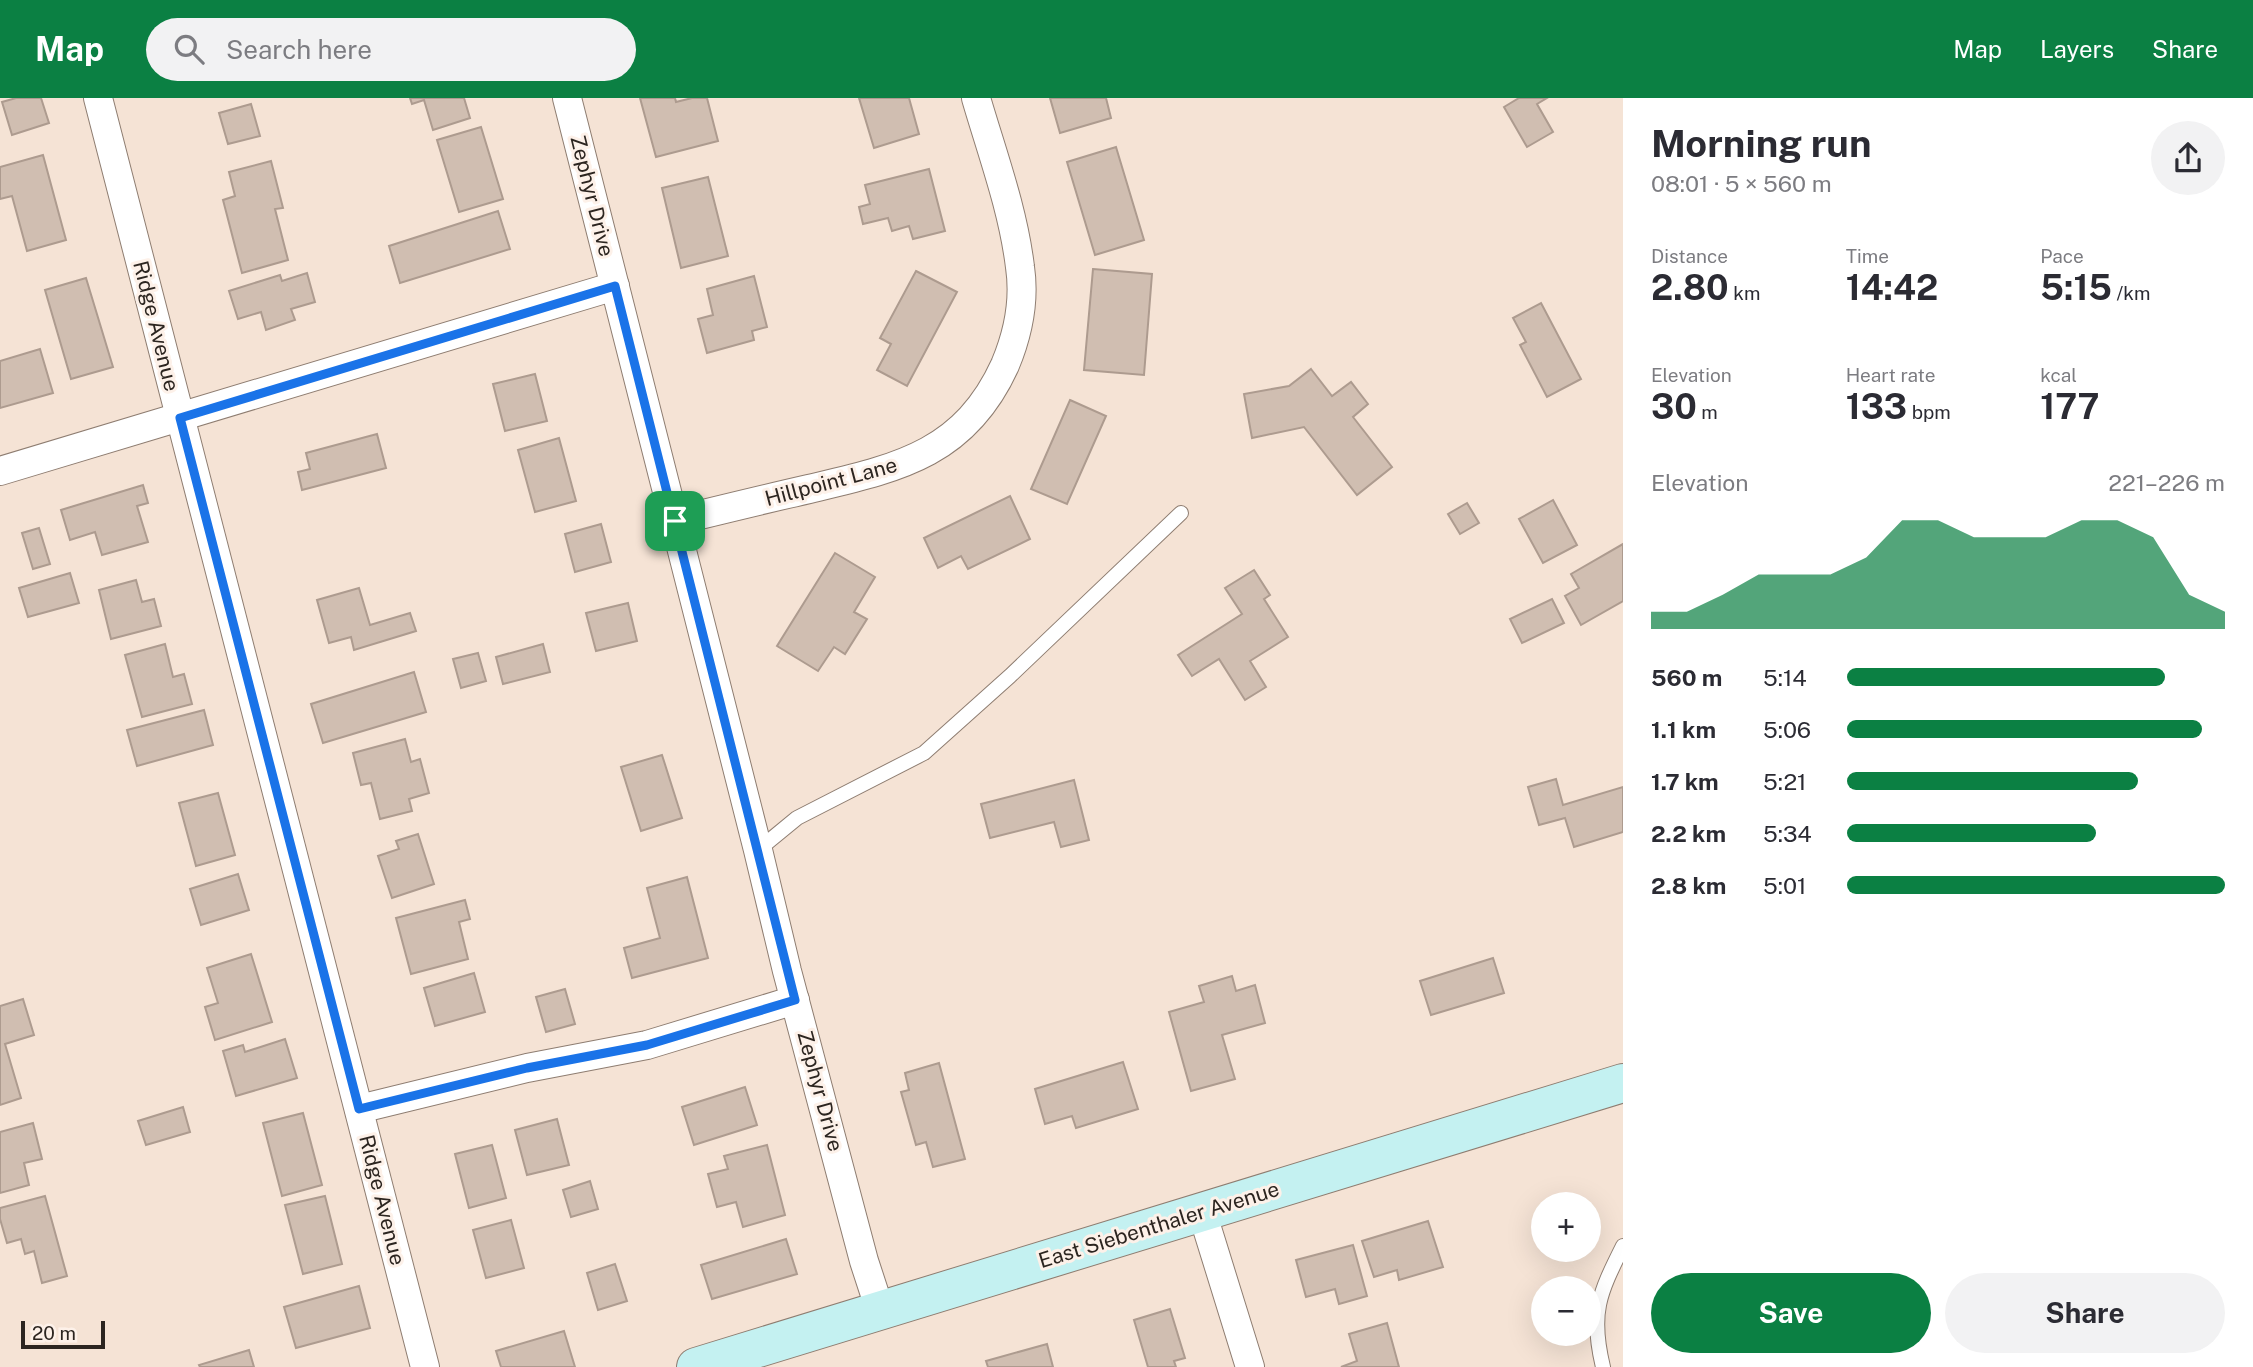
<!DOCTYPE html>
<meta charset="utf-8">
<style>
:root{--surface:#fff;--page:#f2f2f3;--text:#2b2b33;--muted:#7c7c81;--accent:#0b8043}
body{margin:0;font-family:"Public Sans",sans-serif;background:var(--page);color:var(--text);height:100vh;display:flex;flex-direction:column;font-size:26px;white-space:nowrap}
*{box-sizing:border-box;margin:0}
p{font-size:23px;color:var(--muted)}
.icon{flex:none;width:38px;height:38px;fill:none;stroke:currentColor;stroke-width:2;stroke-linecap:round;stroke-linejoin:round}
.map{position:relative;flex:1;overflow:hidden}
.sheet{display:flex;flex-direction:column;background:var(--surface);width:630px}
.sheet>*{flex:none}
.controls{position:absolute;left:1531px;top:1094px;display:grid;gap:14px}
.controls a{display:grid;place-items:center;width:70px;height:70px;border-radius:50%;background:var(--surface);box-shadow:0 7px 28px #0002;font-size:35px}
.scale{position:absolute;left:21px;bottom:18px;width:84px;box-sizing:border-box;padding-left:7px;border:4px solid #2c2520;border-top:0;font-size:19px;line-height:24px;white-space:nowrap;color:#2c2520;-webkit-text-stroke:5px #fdf1e9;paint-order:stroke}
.pin{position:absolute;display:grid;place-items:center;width:60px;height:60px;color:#fff;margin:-30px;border-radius:14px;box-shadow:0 4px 10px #0006}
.round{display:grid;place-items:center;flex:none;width:74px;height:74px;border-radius:37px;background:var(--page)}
.head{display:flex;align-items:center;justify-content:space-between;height:119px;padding:0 28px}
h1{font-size:38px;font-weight:700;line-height:52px}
.metrics{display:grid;grid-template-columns:repeat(3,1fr);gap:10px;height:119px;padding:7px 28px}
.metrics div{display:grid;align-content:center}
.metrics b{font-size:35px;font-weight:700}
.metrics small{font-size:19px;font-weight:400}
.metrics p{font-size:19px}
.chart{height:196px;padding:14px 28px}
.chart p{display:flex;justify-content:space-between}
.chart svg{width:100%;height:126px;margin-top:7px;fill:var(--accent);opacity:.7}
.action{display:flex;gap:14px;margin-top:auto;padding:14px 28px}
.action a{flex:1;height:80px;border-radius:42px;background:var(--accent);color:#fff;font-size:28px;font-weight:700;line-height:80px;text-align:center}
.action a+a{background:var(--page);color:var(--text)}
ul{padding:0 28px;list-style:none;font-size:23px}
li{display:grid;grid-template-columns:112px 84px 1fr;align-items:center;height:52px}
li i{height:18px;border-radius:9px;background:var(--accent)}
header{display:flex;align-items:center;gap:42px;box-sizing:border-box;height:98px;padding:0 35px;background:var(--accent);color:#fff}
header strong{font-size:33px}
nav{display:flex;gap:38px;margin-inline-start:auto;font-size:24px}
.search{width:490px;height:63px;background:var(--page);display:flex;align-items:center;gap:18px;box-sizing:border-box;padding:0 24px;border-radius:38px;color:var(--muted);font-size:26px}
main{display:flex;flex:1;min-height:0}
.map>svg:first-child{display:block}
</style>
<header>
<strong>Map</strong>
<div class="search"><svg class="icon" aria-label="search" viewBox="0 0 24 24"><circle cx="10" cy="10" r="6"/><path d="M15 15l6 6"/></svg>Search here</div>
<nav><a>Map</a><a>Layers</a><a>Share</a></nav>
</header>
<main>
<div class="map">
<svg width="1623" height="1269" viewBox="0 0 1623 1269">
<rect width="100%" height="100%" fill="#f5e3d5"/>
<g fill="#d0beb1" stroke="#ad9b8f" stroke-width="2">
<path d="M 16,0 L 41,0 L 49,25 L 12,37 L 2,4 Z"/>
<path d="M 410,0 L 464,0 L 470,20 L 433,32 L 424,2 L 412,6 Z"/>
<path d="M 640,0 L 675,0 L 676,4 L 692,0 L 707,0 L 718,43 L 656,59 Z"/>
<path d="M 859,0 L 909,0 L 919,36 L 874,50 Z"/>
<path d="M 1050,0 L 1106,0 L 1111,20 L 1060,35 Z"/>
<path d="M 1519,0 L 1547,0 L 1537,6 L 1553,34 L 1527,49 L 1504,9 Z"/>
<path d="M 251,6 L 260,38 L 228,46 L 219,15 Z"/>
<path d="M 481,29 L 503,101 L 459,114 L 437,42 Z"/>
<path d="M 1116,49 L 1144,142 L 1095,157 L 1067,64 Z"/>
<path d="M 43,57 L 66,142 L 27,153 L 12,98 L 0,101 L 0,69 Z"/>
<path d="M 271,63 L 283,110 L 275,111 L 288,162 L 242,175 L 223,102 L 235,98 L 229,74 Z"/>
<path d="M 929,71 L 945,133 L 913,141 L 909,128 L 892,133 L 888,120 L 863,126 L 859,109 L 870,106 L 865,87 Z"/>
<path d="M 708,79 L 728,158 L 681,170 L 662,90 Z"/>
<path d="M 498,113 L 510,151 L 400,185 L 389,148 Z"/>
<path d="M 1093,171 L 1152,176 L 1144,277 L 1084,272 Z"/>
<path d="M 916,173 L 957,194 L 907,288 L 877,272 L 891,246 L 880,240 Z"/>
<path d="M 307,175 L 315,204 L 291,211 L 295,222 L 266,232 L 261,214 L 238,221 L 229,193 L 280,177 L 282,183 Z"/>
<path d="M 754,178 L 767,229 L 752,233 L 754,242 L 707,255 L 698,221 L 713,217 L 707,191 Z"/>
<path d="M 86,180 L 113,269 L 71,281 L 45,192 Z"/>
<path d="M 1541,205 L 1581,281 L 1547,299 L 1520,247 L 1526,244 L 1513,220 Z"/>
<path d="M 40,251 L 53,295 L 0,310 L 0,263 Z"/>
<path d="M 1311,271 L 1332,298 L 1351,284 L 1368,306 L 1353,319 L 1392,369 L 1357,397 L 1304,329 L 1252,340 L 1244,296 L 1289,288 Z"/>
<path d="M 535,276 L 547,323 L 505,333 L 493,286 Z"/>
<path d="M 1070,302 L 1106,318 L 1067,406 L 1031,391 Z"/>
<path d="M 377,336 L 386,370 L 302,392 L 298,374 L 310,371 L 306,355 Z"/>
<path d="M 559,340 L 576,403 L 535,414 L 518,352 Z"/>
<path d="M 143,387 L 148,405 L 137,408 L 148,444 L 102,457 L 95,434 L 70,442 L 61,412 Z"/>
<path d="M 1010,398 L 1030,441 L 968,471 L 961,458 L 938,470 L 924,440 Z"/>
<path d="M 1553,402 L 1577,447 L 1543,465 L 1519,421 Z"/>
<path d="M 1467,405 L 1479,425 L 1460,436 L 1448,416 Z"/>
<path d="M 601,426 L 611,464 L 575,474 L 565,436 Z"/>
<path d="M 39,430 L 50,466 L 33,471 L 22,435 Z"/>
<path d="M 1623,446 L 1623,503 L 1581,527 L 1565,498 L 1579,490 L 1571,476 Z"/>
<path d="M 835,455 L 875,479 L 854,514 L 867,521 L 845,556 L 834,549 L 818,573 L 777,548 Z"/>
<path d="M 1254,472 L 1270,497 L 1264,501 L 1288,539 L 1250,563 L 1266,589 L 1245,602 L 1219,561 L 1192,578 L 1178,557 L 1242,516 L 1225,490 Z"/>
<path d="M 70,475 L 79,505 L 28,519 L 19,490 Z"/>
<path d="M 136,482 L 142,504 L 154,501 L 161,528 L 111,541 L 99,492 Z"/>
<path d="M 359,490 L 370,527 L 410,515 L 416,533 L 354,552 L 351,539 L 329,545 L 317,502 Z"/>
<path d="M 1552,501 L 1564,525 L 1522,545 L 1510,521 Z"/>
<path d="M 628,505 L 637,543 L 596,553 L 586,515 Z"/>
<path d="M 165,546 L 173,579 L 184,576 L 192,606 L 142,619 L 125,557 Z"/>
<path d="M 543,546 L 550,574 L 503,586 L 496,559 Z"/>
<path d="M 478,555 L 486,583 L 461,590 L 453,561 Z"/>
<path d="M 414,574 L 426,614 L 323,645 L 311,606 Z"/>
<path d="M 204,612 L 213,647 L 137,668 L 127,632 Z"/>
<path d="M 405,641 L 411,664 L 420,661 L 429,695 L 409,701 L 412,713 L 380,721 L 371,685 L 361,687 L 353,655 Z"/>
<path d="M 662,657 L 682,720 L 641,733 L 621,669 Z"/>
<path d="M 1556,681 L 1563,707 L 1623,689 L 1623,734 L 1574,749 L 1565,720 L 1539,727 L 1528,689 Z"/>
<path d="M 1074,682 L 1089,742 L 1061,749 L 1054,724 L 990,740 L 981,706 Z"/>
<path d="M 218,695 L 235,757 L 196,768 L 179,705 Z"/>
<path d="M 418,736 L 434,786 L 392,800 L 378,758 L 399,751 L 396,743 Z"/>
<path d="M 238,776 L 249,812 L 201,827 L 190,791 Z"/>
<path d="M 687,779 L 708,860 L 632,880 L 624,850 L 660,840 L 647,790 Z"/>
<path d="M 465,802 L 470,821 L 459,824 L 468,861 L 411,876 L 396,820 Z"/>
<path d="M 251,856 L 272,924 L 215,942 L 205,909 L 218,905 L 207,870 Z"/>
<path d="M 1493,860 L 1504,895 L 1431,917 L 1420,883 Z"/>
<path d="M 474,875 L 485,914 L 435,928 L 424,890 Z"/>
<path d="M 1232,878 L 1236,893 L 1255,887 L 1265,925 L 1222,937 L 1235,981 L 1191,993 L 1169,914 L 1204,904 L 1199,888 Z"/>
<path d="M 565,891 L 575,926 L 546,934 L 536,899 Z"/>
<path d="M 23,901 L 34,937 L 5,946 L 21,1000 L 0,1007 L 0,908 Z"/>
<path d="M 285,941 L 297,980 L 236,998 L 223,953 L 243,947 L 245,954 Z"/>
<path d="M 1123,964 L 1138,1011 L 1076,1030 L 1072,1018 L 1045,1026 L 1035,991 Z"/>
<path d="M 939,965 L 965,1061 L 933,1069 L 926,1044 L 916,1047 L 901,994 L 909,992 L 905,975 Z"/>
<path d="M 745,989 L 757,1027 L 694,1047 L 682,1009 Z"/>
<path d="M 183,1009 L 190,1034 L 146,1047 L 138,1023 Z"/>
<path d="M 303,1015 L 322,1087 L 282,1098 L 263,1025 Z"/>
<path d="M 557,1021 L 569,1067 L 527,1077 L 515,1032 Z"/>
<path d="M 33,1025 L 42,1061 L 24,1065 L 29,1087 L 0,1095 L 0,1034 Z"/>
<path d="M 492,1047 L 506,1100 L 469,1110 L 455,1056 Z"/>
<path d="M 767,1047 L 785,1117 L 743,1129 L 736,1104 L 717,1109 L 708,1076 L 728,1071 L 724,1058 Z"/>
<path d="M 590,1083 L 598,1111 L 571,1119 L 563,1092 Z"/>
<path d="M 45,1098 L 67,1178 L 42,1185 L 34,1153 L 25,1156 L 21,1141 L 7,1145 L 0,1121 L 0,1110 Z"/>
<path d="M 325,1098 L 342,1166 L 303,1176 L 285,1107 Z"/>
<path d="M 511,1122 L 524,1170 L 486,1180 L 473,1132 Z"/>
<path d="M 1428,1123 L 1443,1169 L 1399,1182 L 1397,1172 L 1374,1179 L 1362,1143 Z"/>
<path d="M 786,1141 L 797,1176 L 712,1201 L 701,1167 Z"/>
<path d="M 1353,1147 L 1367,1198 L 1339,1206 L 1335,1191 L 1306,1199 L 1296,1162 Z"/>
<path d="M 615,1166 L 627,1203 L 598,1212 L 587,1175 Z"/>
<path d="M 359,1188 L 370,1230 L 296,1250 L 284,1209 Z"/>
<path d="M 1170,1211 L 1185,1260 L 1174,1263 L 1176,1269 L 1148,1269 L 1134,1222 Z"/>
<path d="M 1387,1225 L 1399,1269 L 1341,1269 L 1357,1263 L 1349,1236 Z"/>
<path d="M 564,1233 L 575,1269 L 501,1269 L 496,1253 Z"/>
<path d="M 1047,1246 L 1053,1269 L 988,1269 L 986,1263 Z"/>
<path d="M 249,1252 L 254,1269 L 200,1269 L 199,1267 Z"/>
</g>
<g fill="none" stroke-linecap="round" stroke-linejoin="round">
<g stroke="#8e7d71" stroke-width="16">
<g id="service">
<path d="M 758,752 L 797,720 L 924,655 L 1010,578 L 1181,415"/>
<path d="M 1603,1269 C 1590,1215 1599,1196 1623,1148"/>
</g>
</g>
<g stroke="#8e7d71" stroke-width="30">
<g id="minor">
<path d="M 98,0 L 425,1269"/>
<path d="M 567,0 L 758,752 L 787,873 L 864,1163 L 880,1212"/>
<path d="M 0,373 L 615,188"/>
<path d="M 675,423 C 720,412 765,401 809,391 C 897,370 964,357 1005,267 C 1018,236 1025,203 1020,169 C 1013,111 992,55 976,0"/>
<path d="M 359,1011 L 527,970 L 647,947 L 795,902"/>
<path d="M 1202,1114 L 1250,1269"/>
</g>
</g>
<g stroke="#8e7d71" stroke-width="40">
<path id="secondary" d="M 696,1269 L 1623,985"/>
</g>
<use href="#service" stroke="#fff" stroke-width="14"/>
<use href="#minor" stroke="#fff" stroke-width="28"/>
<use href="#secondary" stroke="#c4f1f1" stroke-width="38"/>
</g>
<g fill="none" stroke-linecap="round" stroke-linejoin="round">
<g stroke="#fff" stroke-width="14">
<path id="route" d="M 615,188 L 795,902 L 647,947 L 527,970 L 359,1011 L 180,320 Z"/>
</g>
<use href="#route" stroke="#1a73e8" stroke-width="9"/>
</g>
<g text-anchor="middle" stroke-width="6" stroke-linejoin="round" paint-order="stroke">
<g font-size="21" fill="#2c2520" stroke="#fdf1e9">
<text transform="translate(592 98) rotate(76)" y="7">Zephyr Drive</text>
<text transform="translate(156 228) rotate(76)" y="7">Ridge Avenue</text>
<text transform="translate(831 384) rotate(-15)" y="7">Hillpoint Lane</text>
<text transform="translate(820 993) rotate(75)" y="7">Zephyr Drive</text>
<text transform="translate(382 1102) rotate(76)" y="7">Ridge Avenue</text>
<text transform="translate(1159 1127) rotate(-17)" y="7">East Siebenthaler Avenue</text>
</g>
</g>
</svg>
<div class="controls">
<a>+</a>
<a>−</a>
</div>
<div class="scale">20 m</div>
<div class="pin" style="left:675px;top:423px;background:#1e9e55"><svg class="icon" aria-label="arrive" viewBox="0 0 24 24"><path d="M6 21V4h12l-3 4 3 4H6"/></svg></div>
</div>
<section class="sheet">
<div class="head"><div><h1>Morning run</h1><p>08:01 · 5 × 560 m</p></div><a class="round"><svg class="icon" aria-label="share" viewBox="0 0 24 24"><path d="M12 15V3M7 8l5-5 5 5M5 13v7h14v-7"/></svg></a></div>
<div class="metrics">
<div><p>Distance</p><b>2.80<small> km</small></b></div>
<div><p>Time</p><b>14:42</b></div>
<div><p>Pace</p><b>5:15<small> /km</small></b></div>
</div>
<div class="metrics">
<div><p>Elevation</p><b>30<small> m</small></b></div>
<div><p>Heart rate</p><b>133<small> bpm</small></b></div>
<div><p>kcal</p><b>177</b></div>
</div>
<div class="chart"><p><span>Elevation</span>221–226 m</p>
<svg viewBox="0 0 160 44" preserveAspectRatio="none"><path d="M0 44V38L10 38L20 32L30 25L40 25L50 25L60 19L70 6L80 6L90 12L100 12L110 12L120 6L130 6L140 12L150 32L160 38V44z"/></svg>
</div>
<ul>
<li><b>560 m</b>5:14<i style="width:84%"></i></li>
<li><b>1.1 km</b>5:06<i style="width:94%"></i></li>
<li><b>1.7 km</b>5:21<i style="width:77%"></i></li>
<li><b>2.2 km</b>5:34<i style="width:66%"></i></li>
<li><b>2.8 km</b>5:01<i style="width:100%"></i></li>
</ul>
<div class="action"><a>Save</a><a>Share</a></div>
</section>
</main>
